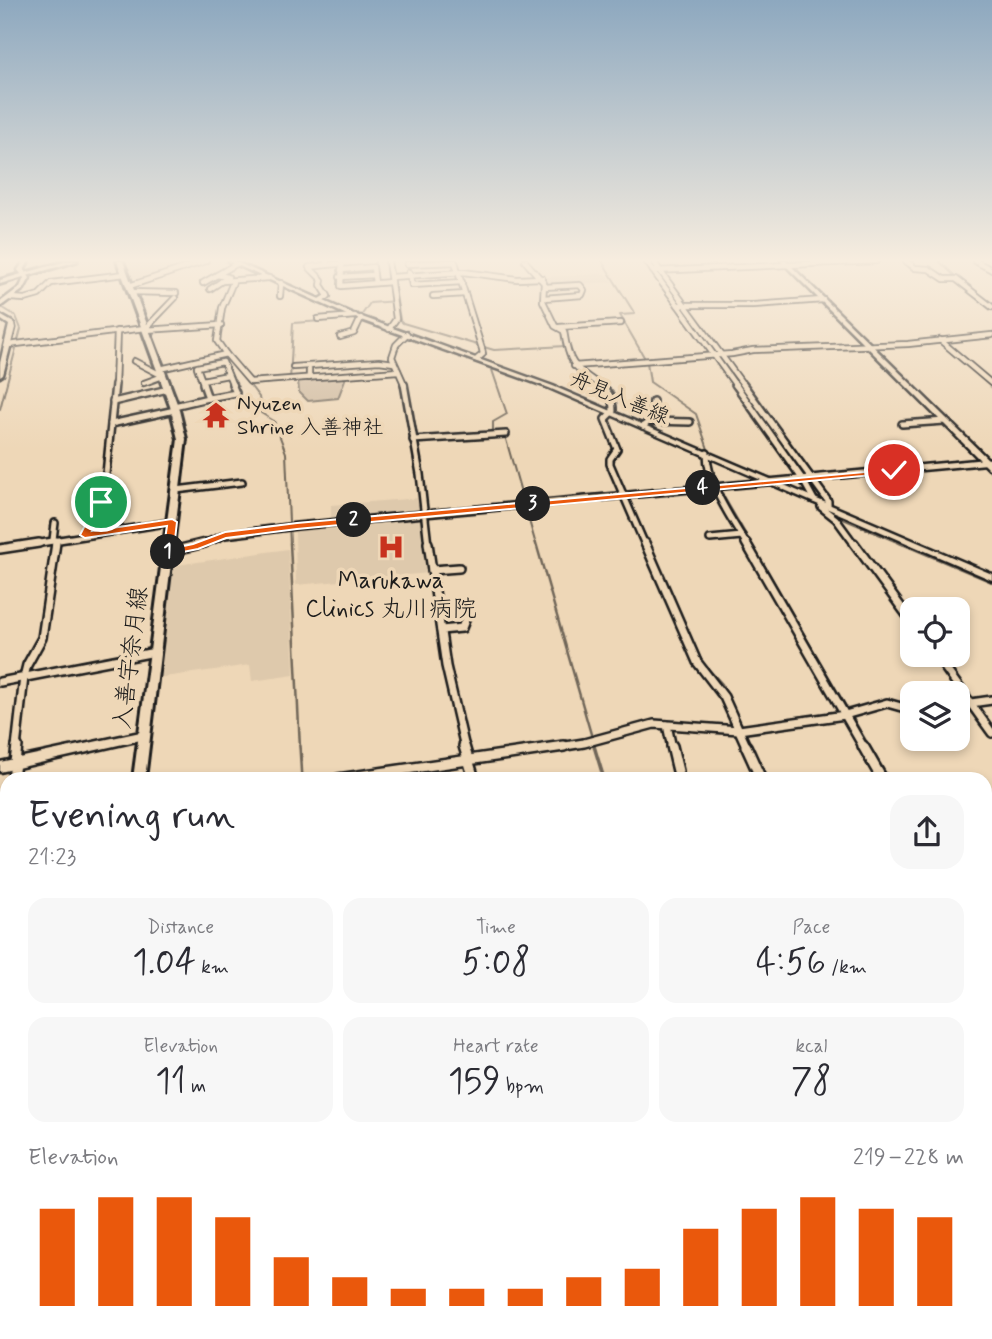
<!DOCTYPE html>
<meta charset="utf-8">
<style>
:root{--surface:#fff;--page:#f7f7f7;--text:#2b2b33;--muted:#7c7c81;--accent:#ea580c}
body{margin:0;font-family:Mynerve,"Klee One",sans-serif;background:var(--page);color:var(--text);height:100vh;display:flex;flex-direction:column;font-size:26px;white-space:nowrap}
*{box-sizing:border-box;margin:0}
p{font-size:23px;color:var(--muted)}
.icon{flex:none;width:38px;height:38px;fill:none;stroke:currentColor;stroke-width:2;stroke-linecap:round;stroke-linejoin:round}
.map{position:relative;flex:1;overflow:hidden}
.details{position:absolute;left:0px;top:772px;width:992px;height:569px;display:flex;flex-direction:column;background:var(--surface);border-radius:21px 21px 0 0;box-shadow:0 4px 10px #0003}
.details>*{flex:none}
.buttons{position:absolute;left:900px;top:597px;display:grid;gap:14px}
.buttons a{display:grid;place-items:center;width:70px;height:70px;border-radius:14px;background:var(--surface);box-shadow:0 4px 10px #0003;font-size:35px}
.pin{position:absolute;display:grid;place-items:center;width:60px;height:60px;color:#fff;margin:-30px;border:4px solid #fff;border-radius:50%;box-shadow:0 2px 7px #0007}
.km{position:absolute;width:35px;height:35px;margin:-18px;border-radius:50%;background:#222;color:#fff;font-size:19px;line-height:35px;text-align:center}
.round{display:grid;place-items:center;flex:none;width:74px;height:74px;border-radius:21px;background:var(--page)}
.headline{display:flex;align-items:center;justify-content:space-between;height:119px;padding:0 28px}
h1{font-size:38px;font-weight:600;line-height:52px}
.stats{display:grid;grid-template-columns:repeat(3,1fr);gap:10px;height:119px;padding:7px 28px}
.stats div{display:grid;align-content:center;border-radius:18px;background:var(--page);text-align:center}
.stats b{font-size:35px;font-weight:600}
.stats small{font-size:19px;font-weight:400}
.stats p{font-size:19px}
.chart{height:196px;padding:14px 28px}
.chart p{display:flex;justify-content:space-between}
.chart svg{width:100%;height:126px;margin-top:7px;stroke:var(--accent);stroke-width:6}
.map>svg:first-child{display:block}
</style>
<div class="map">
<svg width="992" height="1339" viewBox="0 0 992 1339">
<rect width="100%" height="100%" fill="#eed7b7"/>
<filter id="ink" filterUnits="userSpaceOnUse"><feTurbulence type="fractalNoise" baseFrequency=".0143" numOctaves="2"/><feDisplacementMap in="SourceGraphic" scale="14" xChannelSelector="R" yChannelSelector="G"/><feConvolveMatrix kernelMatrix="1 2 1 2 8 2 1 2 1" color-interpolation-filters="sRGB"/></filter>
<g filter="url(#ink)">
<g fill="#dec9ac">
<path d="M 128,261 L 203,261 L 133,284 L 127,270 L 131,265 Z"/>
<path d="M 607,274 L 612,282 L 547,286 L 545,277 Z"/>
<path d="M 420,498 L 429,573 L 296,585 L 295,528 L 331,525 L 331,505 Z"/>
<path d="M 288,549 L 294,675 L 252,681 L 250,665 L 157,678 L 170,566 Z"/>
</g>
<path fill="#d0bba0" stroke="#766c5e" stroke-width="2" d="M 346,377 L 338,398 L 308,401 L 299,392 L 298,380 Z"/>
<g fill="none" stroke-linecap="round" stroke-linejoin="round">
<g stroke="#6f6659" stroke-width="2">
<path d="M 458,261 L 470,303"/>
<path d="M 602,261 L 635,314 L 620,315 L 647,362 L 650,382 L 696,414 L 710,455"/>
<path d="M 649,261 L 823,501"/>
<path d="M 939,261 L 956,277"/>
<path d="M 397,301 L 400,320 L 403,323 L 494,350 L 565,346"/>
<path d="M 0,306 L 16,316 L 21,329 L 0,409"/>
<path d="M 361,316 L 370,303 L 397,301 L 391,261"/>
<path d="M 479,360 L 485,355 L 485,347"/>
<path d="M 487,366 L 491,367 L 507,414 L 493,422 L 493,434"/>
<path d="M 280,382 L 290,381 L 293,323 L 351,319"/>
<path d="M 249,384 L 259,397 L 261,413 L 274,421 L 286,453 L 290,545"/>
<path d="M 606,387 L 613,392 L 617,409 L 614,413"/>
<path d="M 505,436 L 536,545"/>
<path d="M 614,436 L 619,449"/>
<path d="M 616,455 L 613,465 L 648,542"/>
<path d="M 710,461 L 724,497 L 752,545"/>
<path d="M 834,515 L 904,545"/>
</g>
<g stroke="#6f6659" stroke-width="2.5">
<path d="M 290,543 L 300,748"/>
<path d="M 536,543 L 595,748"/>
<path d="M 751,543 L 870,748"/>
<path d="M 900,543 L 992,582"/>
<path d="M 655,557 L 702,662 L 722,684 L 727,696"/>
<path d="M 730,702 L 750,744"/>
</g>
<g stroke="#6f6659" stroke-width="3.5">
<path d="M 300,746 L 302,779"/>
<path d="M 594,746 L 604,779"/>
<path d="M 869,746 L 886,775"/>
</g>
<g stroke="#6f6659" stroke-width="4.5">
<path d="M 266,1334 L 266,1339"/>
<path d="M 706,1334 L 708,1339"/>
</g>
<g stroke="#1c1c1c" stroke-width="8">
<g id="street-far4">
<path d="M 388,261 L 396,319 L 389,329"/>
<path d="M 525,261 L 544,283 L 543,301 L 555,326 L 564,331 C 569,365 574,367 601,386"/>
<path d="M 646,261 L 653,271"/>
<path d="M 653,261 L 744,386"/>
<path d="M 906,261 L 915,268 L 929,269 L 944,279 L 956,279 L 992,307"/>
<path d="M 975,261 L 992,270"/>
<path d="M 327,262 L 326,265 L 372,261"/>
<path d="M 236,264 L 217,275 L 228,277 L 222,281 L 269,278"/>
<path d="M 342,264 L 341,286 L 391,282"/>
<path d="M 407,264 L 455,262 L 482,349 L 483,354 L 477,359"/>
<path d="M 341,270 L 373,267 L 375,283"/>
<path d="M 409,272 L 412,285 L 462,282"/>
<path d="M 340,277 L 374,275"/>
<path d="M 391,277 L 463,272 L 517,279 L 542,278"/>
<path d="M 203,283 L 217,275"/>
<path d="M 129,286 L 206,261"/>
<path d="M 544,287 L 580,285 L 584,290 L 582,295 L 544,298"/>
<path d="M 210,289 L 222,281"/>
<path d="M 131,292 L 176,293"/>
<path d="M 280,296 L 281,283"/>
<path d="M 433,296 L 465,294"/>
<path d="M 10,298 L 25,299 L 39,295 L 51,283 L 125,274"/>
<path d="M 320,301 L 328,296 L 321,285 L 322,280 L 309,267 L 326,265"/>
<path d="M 678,305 L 653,271 L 876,261"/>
<path d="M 318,319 L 355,316"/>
<path d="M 559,327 L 621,323"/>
<path d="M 149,329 L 149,325 L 175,298"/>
<path d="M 145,330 L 221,325"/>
<path d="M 340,337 L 354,333 L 361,318"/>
<path d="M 940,340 L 992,384"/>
<path d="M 8,345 L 145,328"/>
<path d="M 226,354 L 217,341 L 222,308 L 233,282"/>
<path d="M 134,361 L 163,376"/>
<path d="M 574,366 L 732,354 L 753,350 L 908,344 L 992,335"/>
<path d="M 293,367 L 309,366"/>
<path d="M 160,369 L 226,354 L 250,382 L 398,371"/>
<path d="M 309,378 L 309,366 L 379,361 L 394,363"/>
<path d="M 202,380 L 228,375"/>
<path d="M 144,383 L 163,376"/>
<path d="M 115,386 L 117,331"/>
<path d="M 204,386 L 197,367 L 223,362 L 233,386"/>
<path d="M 405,386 L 392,357 L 396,345 L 407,334"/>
<path d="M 736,386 L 678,305 L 753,305 L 823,300"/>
</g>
</g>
<g stroke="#1c1c1c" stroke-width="10">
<g id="street-far3">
<path d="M 203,384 L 208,398"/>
<path d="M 404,384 L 420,474 L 428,545"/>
<path d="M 599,384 C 609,392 613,398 613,411 L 605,419 L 617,449 L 610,459 L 610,464 L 645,545"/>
<path d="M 735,384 L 803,480 L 814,500"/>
<path d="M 743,384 L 828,501 L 828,506 L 821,507 L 836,519 L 855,545"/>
<path d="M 208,398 L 236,393 L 232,384"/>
<path d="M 113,402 L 168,389"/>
<path d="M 174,406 L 208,398"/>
<path d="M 650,421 L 653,401"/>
<path d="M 111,424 L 175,410"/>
<path d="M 902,424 L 945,421"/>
<path d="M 643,426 L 650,421 L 690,422"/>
<path d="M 413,440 L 506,434"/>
<path d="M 707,453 C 707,485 731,518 747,545"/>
<path d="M 176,490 L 242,482"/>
<path d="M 85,535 L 104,494 L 115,384"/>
<path d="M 710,539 L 742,536"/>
<path d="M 53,540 L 55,523"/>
<path d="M 28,545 L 172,522"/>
<path d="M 55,545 L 56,540"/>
<path d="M 201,545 L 225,535 L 297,526 L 992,461"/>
</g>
</g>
<g stroke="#1c1c1c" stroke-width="12">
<g id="street-far2">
<path d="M 428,543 L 446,666 L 465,748"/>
<path d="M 645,543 L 697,662 L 724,697 L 747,748"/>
<path d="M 746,543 L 864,748"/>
<path d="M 854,543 L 912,622"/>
<path d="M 0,549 L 39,543"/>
<path d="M 168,552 L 205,543"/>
<path d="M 432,570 L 459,568"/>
<path d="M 441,630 L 462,628 L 467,615"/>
<path d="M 935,654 L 992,733"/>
<path d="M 0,682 L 155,652"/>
<path d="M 957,705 L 992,700"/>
<path d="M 667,725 L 672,748"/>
<path d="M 16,748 L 24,677 L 27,665 L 42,638 L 56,543"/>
<path d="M 553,748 L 584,743 L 654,724 L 739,730 L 845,715 L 887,703 L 912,710"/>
</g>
</g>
<g stroke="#1c1c1c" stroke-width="14">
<g id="street-far1">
<path d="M 464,746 L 474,779"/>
<path d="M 672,746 L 678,771"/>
<path d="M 746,746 L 761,779"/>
<path d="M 863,746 L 882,779"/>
<path d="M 13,779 L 17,746"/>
<path d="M 338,779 L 564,746"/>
<path d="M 0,883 L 7,827"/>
<path d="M 985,957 L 992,969"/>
</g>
</g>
<g stroke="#1c1c1c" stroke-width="17">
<g id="street">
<path d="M 0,1078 L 7,1076"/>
<path d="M 985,1145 L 992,1144"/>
<path d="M 0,1310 L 7,1306"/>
<path d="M 985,1328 L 991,1339"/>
<path d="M 322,1334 L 323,1339"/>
<path d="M 479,1334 L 481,1339"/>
</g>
</g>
<g stroke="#1c1c1c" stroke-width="5">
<g id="secondary">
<path d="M 24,261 L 29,261 L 24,270 L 30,278 L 24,289 L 0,307 L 0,302 L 20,287 L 24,278 L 18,270 Z"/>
<path d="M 228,261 L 234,261 L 351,313 L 553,386 L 992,574 L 992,580 L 549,388 L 347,315 Z"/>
<path d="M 781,261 L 786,261 L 992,463 L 992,469 L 989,469 Z"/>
<path d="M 0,315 L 14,323 L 15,328 L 3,375 L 0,377 L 0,363 L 9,325 L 0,319 Z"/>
<path d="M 145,731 L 149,732 L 150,735 L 149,738 L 145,739 L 0,772 L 0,762 Z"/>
</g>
</g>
<g stroke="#1c1c1c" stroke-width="6">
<g id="primary">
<path d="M 117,261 L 123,261 L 178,406 L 186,439 L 145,779 L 133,779 L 178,439 L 170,406 Z"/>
<rect x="103" y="1334" width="18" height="5"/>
</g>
</g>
<g stroke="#1c1c1c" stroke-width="6">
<path id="highway" d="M 67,261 L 77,261 L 0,284 L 0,280 Z"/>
</g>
<use href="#street-far4" stroke="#eed7b7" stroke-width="4.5"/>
<use href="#street-far3" stroke="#eed7b7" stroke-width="5"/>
<use href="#street-far2" stroke="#eed7b7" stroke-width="7"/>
<use href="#street-far1" stroke="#eed7b7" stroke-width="9"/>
<use href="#street" stroke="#eed7b7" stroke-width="11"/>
<use href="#secondary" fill="#eed7b7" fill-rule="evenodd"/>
<use href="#primary" fill="#eed7b7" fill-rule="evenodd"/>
<use href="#highway" fill="#eed7b7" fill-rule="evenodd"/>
</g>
</g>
<linearGradient id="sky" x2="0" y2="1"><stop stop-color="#8da8bf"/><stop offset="0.58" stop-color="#f7eddf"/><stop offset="1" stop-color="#f7eddf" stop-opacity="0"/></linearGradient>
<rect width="992" height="449" fill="url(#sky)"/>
<path fill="#ea580c" stroke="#fff" stroke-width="2" d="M 898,469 L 898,472 L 894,473 L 297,529 L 226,538 L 198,549 L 168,555 L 163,552 L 167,526 L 85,538 L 80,535 L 97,502 L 101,499 L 106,502 L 92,531 L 172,519 L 177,522 L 174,548 L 193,544 L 225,532 L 297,523 Z"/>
<defs>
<g id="temple-bare" transform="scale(2.1)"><path d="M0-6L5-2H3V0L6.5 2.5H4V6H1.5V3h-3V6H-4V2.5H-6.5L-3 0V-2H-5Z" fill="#c8321e" stroke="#eed7b7" stroke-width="2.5" paint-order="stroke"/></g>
<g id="hospital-bare" transform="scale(2.1)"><path d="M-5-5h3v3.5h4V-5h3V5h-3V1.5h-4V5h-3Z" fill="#c8321e" stroke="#eed7b7" stroke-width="2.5" paint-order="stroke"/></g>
</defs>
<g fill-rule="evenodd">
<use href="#temple-bare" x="216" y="415"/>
<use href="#hospital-bare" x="391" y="547"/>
</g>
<g text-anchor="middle" stroke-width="7" stroke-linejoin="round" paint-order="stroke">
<g font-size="21" fill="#1c1c1c" stroke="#eed7b7">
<text transform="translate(620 397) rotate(23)" y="7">舟見入善線</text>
</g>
<g font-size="21" fill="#1c1c1c" stroke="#eed7b7" text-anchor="start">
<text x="237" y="410">Nyuzen<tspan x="237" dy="24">Shrine 入善神社</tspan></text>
</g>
<g font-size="24" fill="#1c1c1c" stroke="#eed7b7">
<text x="391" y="588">Marukawa<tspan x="391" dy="28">Clinics 丸川病院</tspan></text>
</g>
<g font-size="24" fill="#1c1c1c" stroke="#eed7b7">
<text transform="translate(130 658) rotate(-83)" y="8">入善宇奈月線</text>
</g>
</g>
</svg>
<div class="buttons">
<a><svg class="icon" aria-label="locate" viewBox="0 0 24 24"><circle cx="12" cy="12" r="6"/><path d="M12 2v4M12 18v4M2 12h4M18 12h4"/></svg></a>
<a><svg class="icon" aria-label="layers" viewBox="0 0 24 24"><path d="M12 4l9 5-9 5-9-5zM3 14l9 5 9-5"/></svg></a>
</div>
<div class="pin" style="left:101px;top:502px;background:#1e9e55"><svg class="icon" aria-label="arrive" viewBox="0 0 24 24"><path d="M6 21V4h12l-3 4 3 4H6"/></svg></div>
<div class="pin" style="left:894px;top:470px;background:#d93025"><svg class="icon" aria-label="check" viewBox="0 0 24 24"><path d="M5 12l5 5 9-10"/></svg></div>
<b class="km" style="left:168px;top:552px">1</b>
<b class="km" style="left:354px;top:520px">2</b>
<b class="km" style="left:533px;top:504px">3</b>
<b class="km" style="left:703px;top:488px">4</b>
<section class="details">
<div class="headline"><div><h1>Evening run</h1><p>21:23</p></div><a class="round"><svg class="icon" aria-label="share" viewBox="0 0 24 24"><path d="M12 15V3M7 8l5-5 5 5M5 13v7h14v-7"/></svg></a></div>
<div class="stats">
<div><p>Distance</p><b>1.04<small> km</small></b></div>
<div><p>Time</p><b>5:08</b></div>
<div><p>Pace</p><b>4:56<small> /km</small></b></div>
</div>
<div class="stats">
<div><p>Elevation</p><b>11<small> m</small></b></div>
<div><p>Heart rate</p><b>159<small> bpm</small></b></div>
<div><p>kcal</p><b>78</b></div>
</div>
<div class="chart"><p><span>Elevation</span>219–228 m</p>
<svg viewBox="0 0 160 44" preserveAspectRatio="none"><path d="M5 44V10M15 44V6M25 44V6M35 44V13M45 44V27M55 44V34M65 44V38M75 44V38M85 44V38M95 44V34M105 44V31M115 44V17M125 44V10M135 44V6M145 44V10M155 44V13"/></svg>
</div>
</section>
</div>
